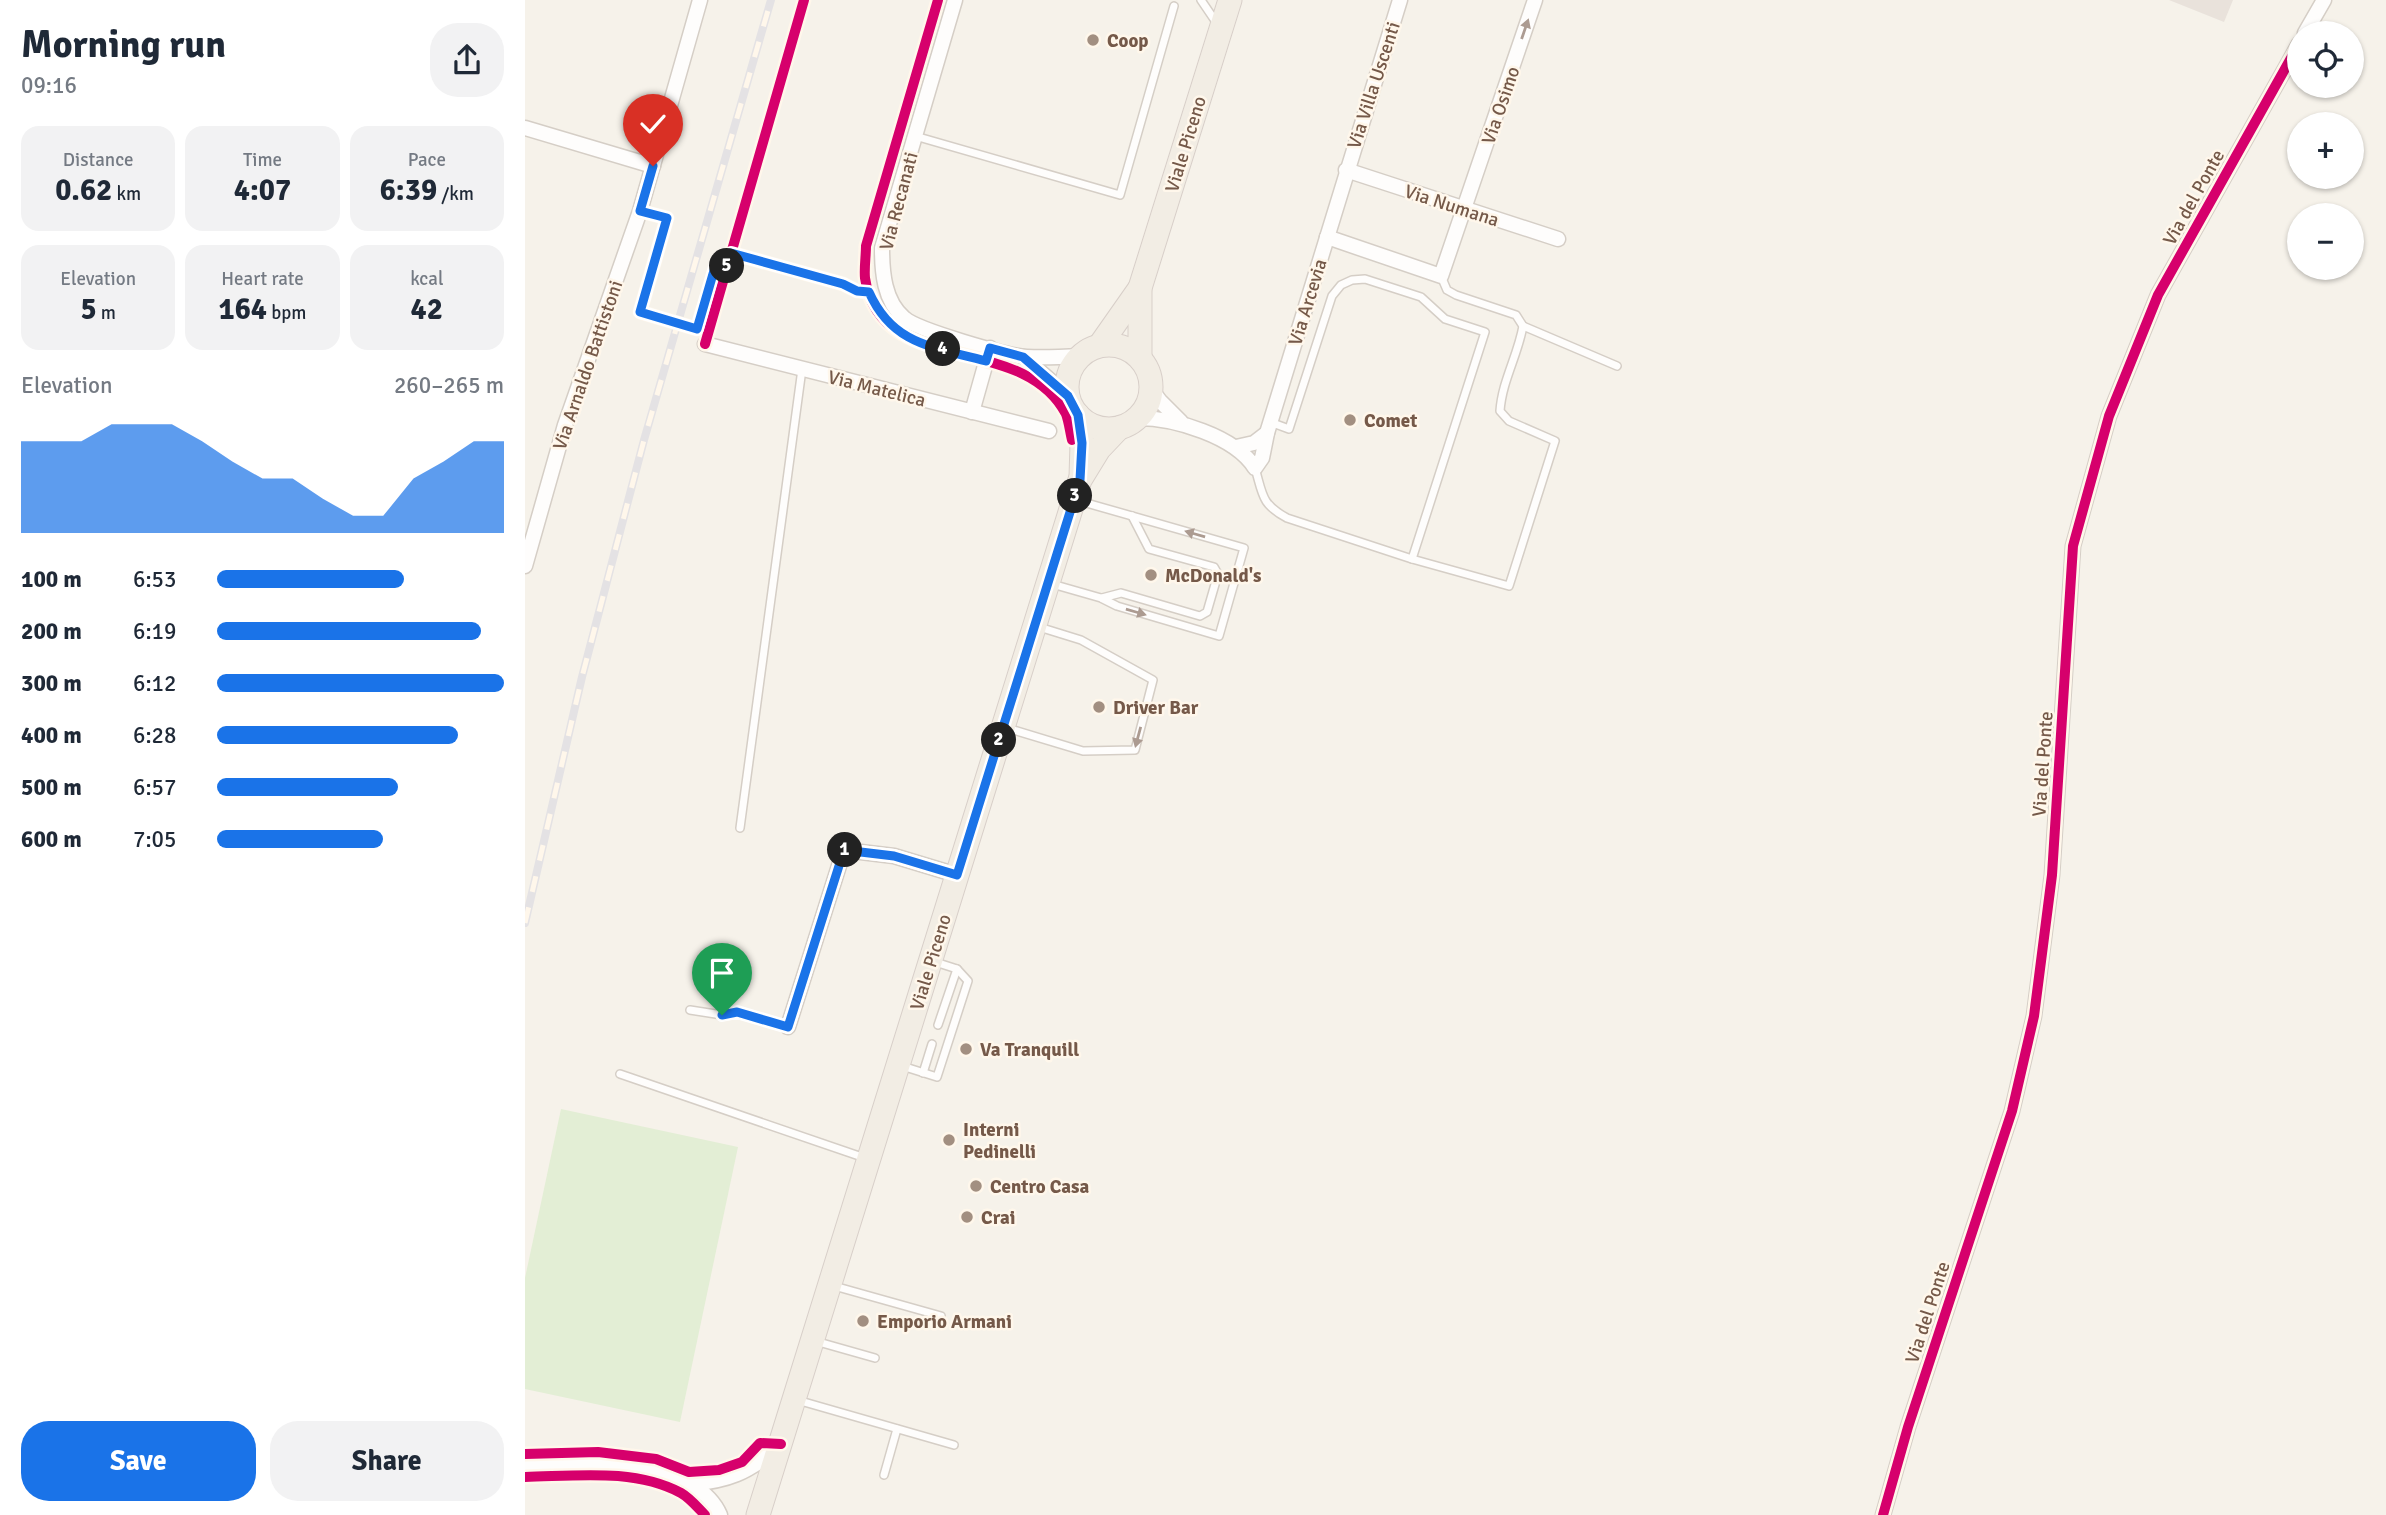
<!DOCTYPE html>
<meta charset="utf-8">
<style>
:root{--surface:#fff;--page:#f2f2f3;--text:#1f2937;--muted:#747a83;--accent:#1a73e8}
body{margin:0;font-family:Signika,sans-serif;background:var(--page);color:var(--text);height:100vh;display:flex;flex-direction:column;font-size:26px;white-space:nowrap}
*{box-sizing:border-box;margin:0}
p{font-size:23px;color:var(--muted)}
.icon{flex:none;width:38px;height:38px;fill:none;stroke:currentColor;stroke-width:2;stroke-linecap:round;stroke-linejoin:round}
.map{position:relative;flex:1;overflow:hidden}
.details{display:flex;flex-direction:column;background:var(--surface);width:525px}
.details>*{flex:none}
.fabs{position:absolute;left:1762px;top:21px;display:grid;gap:14px}
.fabs a{display:grid;place-items:center;width:77px;height:77px;border-radius:50%;background:var(--surface);box-shadow:0 2px 5px #0004;font-size:35px}
.pin{position:absolute;display:grid;place-items:center;width:60px;height:60px;color:#fff;margin:-72px -30px;border-radius:50% 50% 50% 0;rotate:-45deg;box-shadow:0 0 7px #0007}
.pin .icon{rotate:45deg}
.km{position:absolute;width:35px;height:35px;margin:-18px;border-radius:50%;background:#222;color:#fff;font-size:19px;line-height:35px;text-align:center}
.round{display:grid;place-items:center;flex:none;width:74px;height:74px;border-radius:28px;background:var(--page)}
.headline{display:flex;align-items:center;justify-content:space-between;height:119px;padding:0 21px}
h1{font-size:38px;font-weight:700;line-height:52px}
.stats{display:grid;grid-template-columns:repeat(3,1fr);gap:10px;height:119px;padding:7px 21px}
.stats div{display:grid;align-content:center;border-radius:18px;background:var(--page);text-align:center}
.stats b{font-size:30px;font-weight:700}
.stats small{font-size:19px;font-weight:400}
.stats p{font-size:19px}
.chart{height:196px;padding:14px 21px}
.chart p{display:flex;justify-content:space-between}
.chart svg{width:100%;height:126px;margin-top:7px;fill:var(--accent);opacity:.7}
.primary-button{display:flex;gap:14px;margin-top:auto;padding:14px 21px}
.primary-button a{flex:1;height:80px;border-radius:28px;background:var(--accent);color:#fff;font-size:28px;font-weight:700;line-height:80px;text-align:center}
.primary-button a+a{background:var(--page);color:var(--text)}
ul{padding:0 21px;list-style:none;font-size:23px}
li{display:grid;grid-template-columns:112px 84px 1fr;align-items:center;height:52px}
li i{height:18px;border-radius:9px;background:var(--accent)}
main{display:flex;flex:1;min-height:0}
.map>svg:first-child{display:block}
</style>
<main>
<section class="details">
<div class="headline"><div><h1>Morning run</h1><p>09:16</p></div><a class="round"><svg class="icon" aria-label="share" viewBox="0 0 24 24"><path d="M12 15V3M7 8l5-5 5 5M5 13v7h14v-7"/></svg></a></div>
<div class="stats">
<div><p>Distance</p><b>0.62<small> km</small></b></div>
<div><p>Time</p><b>4:07</b></div>
<div><p>Pace</p><b>6:39<small> /km</small></b></div>
</div>
<div class="stats">
<div><p>Elevation</p><b>5<small> m</small></b></div>
<div><p>Heart rate</p><b>164<small> bpm</small></b></div>
<div><p>kcal</p><b>42</b></div>
</div>
<div class="chart"><p><span>Elevation</span>260–265 m</p>
<svg viewBox="0 0 160 44" preserveAspectRatio="none"><path d="M0 44V12L10 12L20 12L30 6L40 6L50 6L60 12L70 19L80 25L90 25L100 32L110 38L120 38L130 25L140 19L150 12L160 12V44z"/></svg>
</div>
<ul>
<li><b>100 m</b>6:53<i style="width:65%"></i></li>
<li><b>200 m</b>6:19<i style="width:92%"></i></li>
<li><b>300 m</b>6:12<i style="width:100%"></i></li>
<li><b>400 m</b>6:28<i style="width:84%"></i></li>
<li><b>500 m</b>6:57<i style="width:63%"></i></li>
<li><b>600 m</b>7:05<i style="width:58%"></i></li>
</ul>
<div class="primary-button"><a>Save</a><a>Share</a></div>
</section>
<div class="map">
<svg width="1861" height="1515" viewBox="0 0 1861 1515">
<rect width="100%" height="100%" fill="#f6f2ea"/>
<path fill="#e9e2db" d="M 1644,0 L 1708,0 L 1699,22 Z"/>
<path fill="#e3eed5" d="M 36,1109 L 213,1147 L 155,1422 L 0,1389 L 0,1278 Z"/>
<g fill="none" stroke-linecap="round" stroke-linejoin="round">
<g stroke="#d5cec6" stroke-width="10">
<g id="lane">
<path d="M 676,0 L 693,25"/>
<path d="M 390,136 L 595,195 L 649,6"/>
<path d="M 998,326 L 1092,366"/>
<path d="M 745,422 L 764,429 L 807,296 L 816,285 L 827,280 L 840,279 L 896,297 L 920,319 L 960,332 L 887,559"/>
<path d="M 730,468 C 738,495 736,504 762,518 L 887,559 L 984,586 L 1030,441 L 984,421 L 975,411 C 977,381 993,355 998,326 L 991,315 L 931,295 L 922,290 L 916,276"/>
<path d="M 527,584 L 576,598 L 592,606 L 694,636 L 719,548 L 551,500"/>
<path d="M 577,598 L 596,593 L 675,616 L 682,612 L 693,574 L 689,567 L 624,549 L 607,516"/>
<path d="M 482,728 L 558,751 L 610,750 L 628,680 L 556,640 L 514,627"/>
<path d="M 215,828 L 277,369"/>
<path d="M 165,1010 L 197,1015 L 212,1012 L 262,1027"/>
<path d="M 413,1025 L 432,969"/>
<path d="M 377,1066 L 412,1077 L 443,981 L 432,969 L 407,961"/>
<path d="M 398,1073 L 407,1044"/>
<path d="M 95,1074 L 340,1158"/>
<path d="M 309,1286 L 416,1316"/>
<path d="M 290,1341 L 350,1358"/>
<path d="M 272,1400 L 429,1445"/>
<path d="M 359,1475 L 372,1429"/>
</g>
</g>
<g stroke="#d5cec6" stroke-width="17">
<g id="street">
<path d="M 430,0 L 357,248 C 357,272 359,301 379,318 C 392,330 482,356 502,357 C 520,358 538,357 556,356"/>
<path d="M 1780,33 L 1799,0"/>
<path d="M 0,128 L 128,166"/>
<path d="M 821,170 L 1033,239"/>
<path d="M 802,237 L 916,276 L 1010,0"/>
<path d="M 180,344 L 524,431"/>
<path d="M 498,357 L 543,396"/>
<path d="M 626,389 L 635,401 L 656,422"/>
<path d="M 447,412 L 465,348"/>
<path d="M 613,418 C 649,418 710,436 730,468 L 737,458 L 742,433 L 875,0"/>
<path d="M 711,447 L 729,443 L 742,433"/>
<path d="M 0,566 L 40,425 L 115,211 L 175,0"/>
<path d="M 263,1027 L 319,850 L 369,856 L 432,875"/>
<path d="M 0,1464 C 54,1463 169,1456 195,1515"/>
<path d="M 166,1484 C 203,1481 222,1473 251,1449"/>
<path d="M 1358,1515 L 1383,1427 L 1487,1111 L 1509,1016 L 1527,875 L 1548,546 L 1584,416 L 1633,295 L 1774,44"/>
</g>
</g>
<g stroke="#d8cfc9" stroke-width="25">
<g id="primary">
<circle cx="584" cy="387" r="42"/>
<path d="M 575,345 L 615,288"/>
<path d="M 615,358 L 615,288 L 705,0"/>
<path d="M 553,415 L 557,443 L 556,477"/>
<path d="M 233,1515 L 555,480 L 574,449 L 594,428"/>
</g>
</g>
<use href="#lane" stroke="#fefdfc" stroke-width="7"/>
<use href="#street" stroke="#fefdfc" stroke-width="14"/>
<use href="#primary" stroke="#f2ede4" stroke-width="23"/>
<g stroke="#e4e2e4" stroke-width="8">
<path id="rail" d="M 0,923 L 57,677 L 119,440 L 246,0"/>
</g>
<use href="#rail" stroke="#fff7eb" stroke-width="5" stroke-dasharray="16" stroke-linecap="butt"/>
<g stroke="#fff7eb" stroke-width="15">
<g id="cycleway">
<path d="M 413,0 L 341,246 C 341,256 339,268 340,278 C 355,380 497,330 541,414 C 544,422 545,432 547,440"/>
<path d="M 115,211 L 142,218 L 115,312 L 172,329 L 178,309"/>
<path d="M 206,253 L 318,284 L 332,291 L 344,292"/>
<path d="M 180,344 L 279,0"/>
<path d="M 0,1454 L 73,1452 L 131,1459 L 164,1472 L 194,1470 L 217,1462 L 235,1443 L 256,1444"/>
<path d="M 0,1477 C 51,1476 109,1468 156,1493 C 165,1498 173,1508 180,1515"/>
<path d="M 1358,1515 L 1383,1427 L 1487,1111 L 1509,1016 L 1527,875 L 1548,546 L 1584,416 L 1633,295 L 1774,44"/>
</g>
</g>
<use href="#cycleway" stroke="#d6006c" stroke-width="10"/>
</g>
<defs><path id="oneway-solid" d="M-6-.8H1V-3.2L6.5 0L1 3.2V.8H-6Z" transform="scale(1.75)"/></defs>
<g fill="#ac9b91">
<use href="#oneway-solid" transform="translate(1000 29) rotate(-71)"/>
<use href="#oneway-solid" transform="translate(670 534) rotate(-164)"/>
<use href="#oneway-solid" transform="translate(611 612) rotate(16)"/>
<use href="#oneway-solid" transform="translate(613 737) rotate(105)"/>
</g>
<g fill="none" stroke-linecap="round" stroke-linejoin="round">
<g stroke="#fff" stroke-width="14">
<path id="route" d="M 128,166 L 115,211 L 142,218 L 115,312 L 172,329 L 190,267 L 201,271 L 206,253 L 318,284 L 332,291 L 344,292 C 368,346 410,347 461,361 L 465,348 L 498,357 L 543,396 L 553,415 L 557,443 L 555,480 L 432,875 L 369,856 L 319,850 L 263,1027 L 212,1012 L 197,1015"/>
</g>
<use href="#route" stroke="#1a73e8" stroke-width="9"/>
</g>
<g fill="#a28f81" stroke="#fff7eb" stroke-width="2.5">
<circle cx="568" cy="40" r="7"/>
<circle cx="825" cy="420" r="7"/>
<circle cx="626" cy="575" r="7"/>
<circle cx="574" cy="707" r="7"/>
<circle cx="441" cy="1049" r="7"/>
<circle cx="424" cy="1140" r="7"/>
<circle cx="451" cy="1186" r="7"/>
<circle cx="442" cy="1217" r="7"/>
<circle cx="338" cy="1321" r="7"/>
</g>
<g text-anchor="middle" stroke-width="5" stroke-linejoin="round" paint-order="stroke">
<g font-size="19" font-weight="bold" fill="#755949" stroke="#fff7eb" text-anchor="start">
<text x="582" y="47">Coop</text>
<text x="839" y="427">Comet</text>
<text x="640" y="582">McDonald's</text>
<text x="588" y="714">Driver Bar</text>
<text x="455" y="1056">Va Tranquill</text>
<text x="438" y="1136">Interni<tspan x="438" dy="22">Pedinelli</tspan></text>
<text x="465" y="1193">Centro Casa</text>
<text x="456" y="1224">Crai</text>
<text x="352" y="1328">Emporio Armani</text>
</g>
<g font-size="19" fill="#755949" stroke="#fff7eb">
<text transform="translate(848 85) rotate(-72)" y="7">Via Villa Uscenti</text>
<text transform="translate(975 105) rotate(-71)" y="7">Via Osimo</text>
<text transform="translate(660 144) rotate(-73)" y="7">Viale Piceno</text>
<text transform="translate(1668 197) rotate(-61)" y="7">Via del Ponte</text>
<text transform="translate(373 201) rotate(-75)" y="7">Via Recanati</text>
<text transform="translate(927 205) rotate(18)" y="7">Via Numana</text>
<text transform="translate(782 302) rotate(-73)" y="7">Via Arcevia</text>
<text transform="translate(62 365) rotate(-71)" y="7">Via Arnaldo Battistoni</text>
<text transform="translate(352 388) rotate(14)" y="7">Via Matelica</text>
<text transform="translate(1517 764) rotate(-86)" y="7">Via del Ponte</text>
<text transform="translate(405 962) rotate(-73)" y="7">Viale Piceno</text>
<text transform="translate(1402 1312) rotate(-72)" y="7">Via del Ponte</text>
</g>
</g>
</svg>
<div class="fabs">
<a><svg class="icon" aria-label="locate" viewBox="0 0 24 24"><circle cx="12" cy="12" r="6"/><path d="M12 2v4M12 18v4M2 12h4M18 12h4"/></svg></a>
<a>+</a>
<a>−</a>
</div>
<div class="pin" style="left:197px;top:1015px;background:#1e9e55"><svg class="icon" aria-label="arrive" viewBox="0 0 24 24"><path d="M6 21V4h12l-3 4 3 4H6"/></svg></div>
<div class="pin" style="left:128px;top:166px;background:#d93025"><svg class="icon" aria-label="check" viewBox="0 0 24 24"><path d="M5 12l5 5 9-10"/></svg></div>
<b class="km" style="left:320px;top:850px">1</b>
<b class="km" style="left:474px;top:740px">2</b>
<b class="km" style="left:550px;top:496px">3</b>
<b class="km" style="left:418px;top:349px">4</b>
<b class="km" style="left:202px;top:266px">5</b>
</div>
</main>
